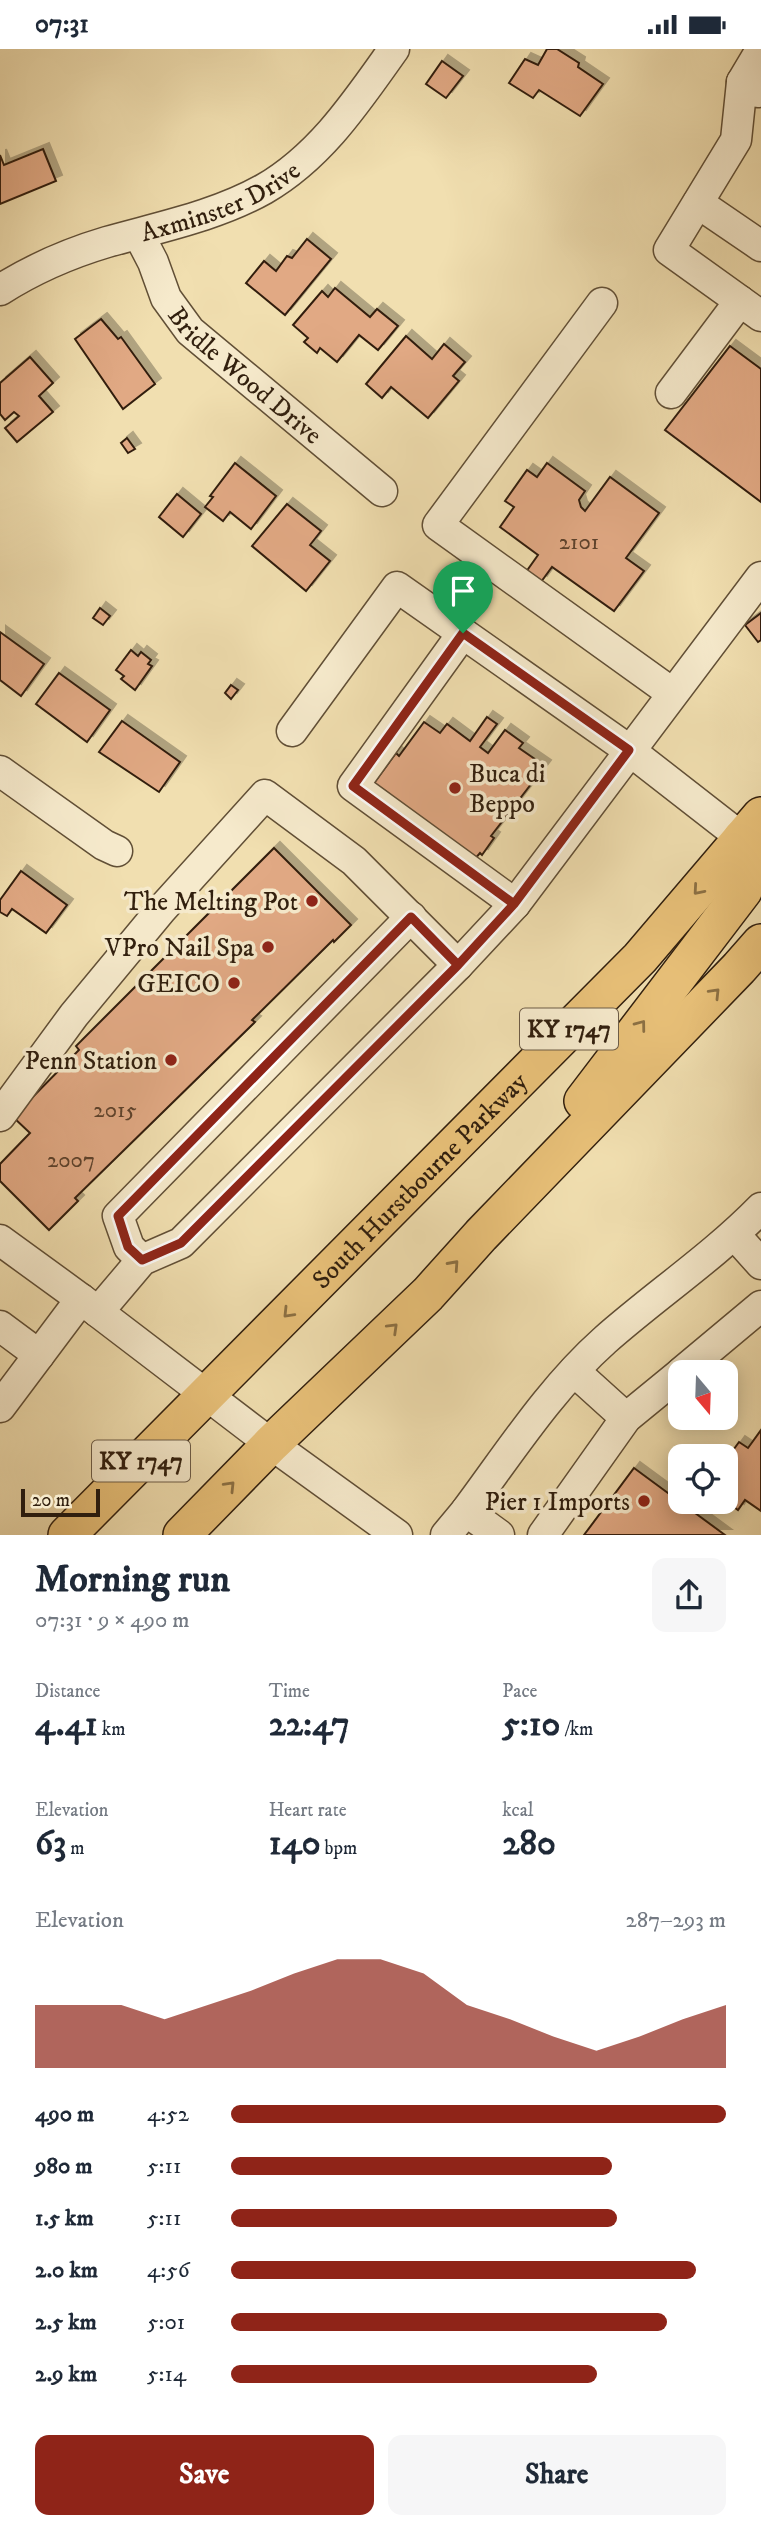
<!DOCTYPE html>
<meta charset="utf-8">
<style>
:root{--surface:#fff;--page:#f6f6f7;--text:#1f2937;--muted:#747a83;--accent:#8f2418}
body{margin:0;font-family:"IM FELL DW Pica",serif;background:var(--page);color:var(--text);height:100vh;display:flex;flex-direction:column;font-size:26px;white-space:nowrap}
*{box-sizing:border-box;margin:0}
p{font-size:23px;color:var(--muted)}
.icon{flex:none;width:38px;height:38px;fill:none;stroke:currentColor;stroke-width:2;stroke-linecap:round;stroke-linejoin:round}
.map{position:relative;height:1486px;overflow:hidden}
.drawer{display:flex;flex-direction:column;background:var(--surface);flex:1}
.drawer>*{flex:none}
.needle{width:46px;rotate:161deg}
.controls{position:absolute;left:668px;top:1311px;display:grid;gap:14px}
.controls a{display:grid;place-items:center;width:70px;height:70px;border-radius:14px;background:var(--surface);box-shadow:0 4px 18px #0003;font-size:35px}
.scale{position:absolute;left:21px;bottom:18px;width:79px;box-sizing:border-box;padding-left:7px;border:4px solid #311f0e;border-top:0;font-size:19px;line-height:24px;white-space:nowrap;color:#311f0e;-webkit-text-stroke:5px #f6eacc;paint-order:stroke}
.pin{position:absolute;display:grid;place-items:center;width:60px;height:60px;color:#fff;margin:-72px -30px;border-radius:50% 50% 50% 0;rotate:-45deg;box-shadow:0 0 7px #0007}
.pin .icon{rotate:45deg}
.round{display:grid;place-items:center;flex:none;width:74px;height:74px;border-radius:14px;background:var(--page)}
.headline{display:flex;align-items:center;justify-content:space-between;height:119px;padding:0 35px}
h1{font-size:38px;font-weight:700;line-height:52px}
.stats{display:grid;grid-template-columns:repeat(3,1fr);gap:10px;height:119px;padding:7px 35px}
.stats div{display:grid;align-content:center}
.stats b{font-size:35px;font-weight:700}
.stats small{font-size:19px;font-weight:400}
.stats p{font-size:19px}
.chart{height:196px;padding:14px 35px}
.chart p{display:flex;justify-content:space-between}
.chart svg{width:100%;height:126px;margin-top:7px;fill:var(--accent);opacity:.7}
.button{display:flex;gap:14px;margin-top:auto;padding:14px 35px}
.button a{flex:1;height:80px;border-radius:14px;background:var(--accent);color:#fff;font-size:28px;font-weight:700;line-height:80px;text-align:center}
.button a+a{background:var(--page);color:var(--text)}
ul{padding:0 35px;list-style:none;font-size:23px}
li{display:grid;grid-template-columns:112px 84px 1fr;align-items:center;height:52px}
li i{height:18px;border-radius:9px;background:var(--accent)}
.status{display:flex;justify-content:space-between;align-items:center;height:49px;padding:0 35px;background:var(--surface);direction:ltr}
.status svg{height:19px;fill:currentColor}
.map>svg:first-child{display:block}
</style>
<div class="status"><b>07:31</b><svg viewBox="0 0 49 12"><path d="M0 12V9h3v3zM5 12V6h3v6zM10 12V3h3v9zM15 12V0h3v12zM26 1h20v11H26zM47 4h2v5h-2z"/></svg></div>
<div class="map">
<svg width="761" height="1486" viewBox="0 0 761 1486">
<defs>
<filter id="shadow"><feDropShadow dx="6" dy="-6" stdDeviation="0" flood-color="#0004"/></filter>
</defs>
<rect width="100%" height="100%" fill="#f1dfb0"/>
<filter id="stains"><feTurbulence type="fractalNoise" baseFrequency=".00286" numOctaves="4"/><feColorMatrix values="0 0 0 0 .2 0 0 0 0 .09 0 0 0 0 .02 0 0 0 .5 -.17"/></filter>
<radialGradient id="worn" r=".72"><stop offset=".6" stop-color="#630" stop-opacity="0"/><stop offset="1" stop-color="#630" stop-opacity=".3"/></radialGradient>
<g fill="#e1a984" stroke="#311f0e" stroke-width="2" filter="url(#shadow)">
<path d="M 547,0 L 557,0 L 579,14 L 578,18 L 603,35 L 580,67 L 539,41 L 533,49 L 509,34 L 525,10 L 538,16 Z"/>
<path d="M 442,12 L 463,27 L 446,49 L 426,35 Z"/>
<path d="M 43,100 L 56,132 L 0,155 L 0,106 L 4,116 Z"/>
<path d="M 307,190 L 331,210 L 285,266 L 246,234 L 264,212 L 276,222 L 287,207 L 292,209 Z"/>
<path d="M 335,239 L 370,268 L 377,260 L 398,277 L 378,301 L 359,286 L 337,313 L 320,299 L 317,304 L 304,293 L 308,289 L 293,276 L 322,242 L 328,248 Z"/>
<path d="M 101,270 L 118,290 L 121,288 L 155,335 L 123,360 L 75,290 Z"/>
<path d="M 406,287 L 432,310 L 444,295 L 465,313 L 453,327 L 459,332 L 428,369 L 391,338 L 382,349 L 366,335 Z"/>
<path d="M 730,297 L 761,320 L 761,453 L 665,381 Z"/>
<path d="M 30,308 L 53,334 L 39,347 L 53,363 L 17,393 L 5,379 L 19,367 L 14,363 L 5,371 L 0,365 L 0,334 Z"/>
<path d="M 127,389 L 135,400 L 128,404 L 121,394 Z"/>
<path d="M 235,414 L 276,447 L 251,480 L 230,463 L 223,472 L 205,458 L 213,448 L 210,447 Z"/>
<path d="M 547,414 L 585,442 L 579,451 L 581,458 L 585,462 L 610,428 L 659,464 L 626,509 L 644,522 L 614,562 L 552,518 L 541,533 L 526,523 L 538,506 L 500,478 L 514,458 L 505,452 L 527,421 L 537,428 Z"/>
<path d="M 177,445 L 201,465 L 183,488 L 159,468 Z"/>
<path d="M 287,455 L 321,482 L 310,496 L 330,512 L 306,542 L 252,497 Z"/>
<path d="M 100,559 L 110,567 L 103,576 L 93,569 Z"/>
<path d="M 761,564 L 761,591 L 758,593 L 745,576 Z"/>
<path d="M 0,583 L 44,615 L 21,647 L 0,631 Z"/>
<path d="M 131,601 L 138,607 L 141,603 L 151,611 L 148,615 L 152,617 L 135,641 L 121,630 L 124,627 L 116,621 Z"/>
<path d="M 59,624 L 110,661 L 87,693 L 36,655 Z"/>
<path d="M 231,636 L 238,641 L 231,650 L 225,644 Z"/>
<path d="M 487,668 L 497,675 L 480,698 L 488,704 L 505,681 L 523,694 L 519,699 L 545,717 L 491,787 L 494,789 L 482,806 L 480,804 L 474,811 L 384,749 L 388,744 L 374,734 L 396,704 L 399,707 L 424,673 L 440,684 L 447,675 L 470,692 Z"/>
<path d="M 122,672 L 180,713 L 159,743 L 99,703 Z"/>
<path d="M 274,799 L 351,876 L 334,893 L 333,891 L 252,971 L 255,973 L 75,1149 L 78,1152 L 49,1181 L 0,1132 L 0,1115 L 30,1084 L 13,1068 L 79,1001 L 76,997 Z"/>
<path d="M 21,822 L 67,856 L 46,884 L 12,860 L 7,867 L 0,863 L 0,851 Z"/>
<path d="M 761,1381 L 761,1462 L 745,1451 L 738,1461 L 726,1452 L 726,1411 L 739,1393 L 748,1399 Z"/>
<path d="M 634,1419 L 725,1486 L 584,1486 Z"/>
</g>
<g fill="none" stroke-linecap="round" stroke-linejoin="round">
<g stroke="#614f36" stroke-width="33">
<g id="minor">
<path d="M 742,33 L 736,91 L 669,201 L 761,267"/>
<path d="M 758,43 L 742,33 L 761,1"/>
<path d="M 698,154 L 761,197"/>
<path id="s1" d="M 139,186 L 153,213 L 166,249 L 190,282 L 382,442"/>
<path id="s2" d="M 0,241 C 33,220 70,204 107,193 C 160,178 216,167 264,140 C 321,107 357,52 394,0"/>
<path d="M 602,254 L 438,476 L 672,644"/>
<path d="M 671,344 L 740,252"/>
<path d="M 463,584 L 353,737 L 515,855"/>
<path d="M 292,682 L 397,538 L 629,701 L 742,789"/>
<path d="M 0,722 L 104,796 L 117,802"/>
<path d="M 0,1067 L 74,966 L 161,861 L 265,746 L 354,812 L 458,916"/>
<path d="M 735,1186 L 761,1215"/>
<path d="M 0,1191 L 81,1250"/>
<path d="M 142,1211 L 129,1198 L 118,1167 L 411,868"/>
<path d="M 98,1263 L 142,1211 L 181,1194 L 458,916 L 515,855 L 761,528"/>
<path d="M 0,1277 L 39,1306"/>
<path d="M 574,1322 L 626,1369"/>
<path d="M 682,1323 L 761,1257"/>
<path d="M 0,1358 L 81,1250 L 271,1395 L 397,1486"/>
<path d="M 466,1462 C 510,1403 550,1340 605,1291 C 656,1246 713,1208 761,1159"/>
<path d="M 446,1486 L 466,1462 L 499,1486"/>
<path d="M 543,1486 L 626,1369 L 681,1324"/>
</g>
</g>
<g stroke="#311f0e" stroke-width="40">
<g id="major">
<path d="M 583,1052 L 743,842 C 752,823 756,807 742,789"/>
<path id="s3" d="M 67,1486 L 640,909 L 761,767"/>
<path d="M 182,1486 L 271,1395 L 428,1245 L 481,1186 L 739,919 L 761,894"/>
</g>
</g>
<use href="#minor" stroke="#f6eacc" stroke-width="30"/>
<use href="#major" stroke="#e8c078" stroke-width="37"/>
</g>
<defs><path id="oneway-chevron" d="M-2-3.5L2.5 0L-2 3.5" fill="none" stroke-width="1.6" stroke-linecap="round" stroke-linejoin="round" transform="scale(1.75)"/></defs>
<g stroke="#8c7043">
<use href="#oneway-chevron" transform="translate(698 841) rotate(131)"/>
<use href="#oneway-chevron" transform="translate(715 944) rotate(-46)"/>
<use href="#oneway-chevron" transform="translate(641 976) rotate(-53)"/>
<use href="#oneway-chevron" transform="translate(454 1216) rotate(-48)"/>
<use href="#oneway-chevron" transform="translate(288 1264) rotate(134)"/>
<use href="#oneway-chevron" transform="translate(393 1279) rotate(-44)"/>
<use href="#oneway-chevron" transform="translate(230 1437) rotate(-46)"/>
</g>
<g fill="none" stroke-linecap="round" stroke-linejoin="round">
<g stroke="#fff" stroke-width="14">
<path id="route" d="M 463,584 L 353,737 L 514,855 L 458,916 L 181,1194 L 142,1211 L 128,1198 L 118,1167 L 411,868 L 458,916 L 514,855 L 629,701 L 463,584"/>
</g>
<use href="#route" stroke="#8f2418" stroke-width="9"/>
</g>
<g fill="#8f2418" stroke="#f6eacc" stroke-width="2.5">
<circle cx="455" cy="739" r="7"/>
<circle cx="312" cy="852" r="7"/>
<circle cx="268" cy="898" r="7"/>
<circle cx="234" cy="934" r="7"/>
<circle cx="171" cy="1011" r="7"/>
<circle cx="644" cy="1452" r="7"/>
</g>
<g text-anchor="middle" stroke-width="7" stroke-linejoin="round" paint-order="stroke">
<g font-size="23" fill="#5d422c">
<text x="579" y="500">2101</text>
<text x="115" y="1068">2015</text>
<text x="71" y="1118">2007</text>
</g>
<g fill="#f6eacc" stroke="#6c5c47" stroke-width="2">
<rect x="520" y="959.5" width="98" height="41" rx="5"/>
<rect x="92" y="1391.5" width="98" height="41" rx="5"/>
</g>
<g font-size="24" font-weight="bold" fill="#311f0e">
<text x="569" y="988">KY 1747</text>
<text x="141" y="1420">KY 1747</text>
</g>
<g font-size="26" fill="#311f0e" stroke="#f6eacc">
<text dy="9" stroke="none"><textPath href="#s2" startOffset="238">Axminster Drive</textPath></text>
<text dy="9" stroke="none"><textPath href="#s1" startOffset="180">Bridle Wood Drive</textPath></text>
<text dy="9" stroke="none"><textPath href="#s3" startOffset="500">South Hurstbourne Parkway</textPath></text>
</g>
<g font-size="26" fill="#311f0e" stroke="#f6eacc" text-anchor="end">
<text x="469" y="733" text-anchor="start">Buca di<tspan x="469" dy="30">Beppo</tspan></text>
<text x="298" y="861">The Melting Pot</text>
<text x="254" y="907">VPro Nail Spa</text>
<text x="220" y="943">GEICO</text>
<text x="157" y="1020">Penn Station</text>
<text x="630" y="1461">Pier 1 Imports</text>
</g>
</g>
<rect width="100%" height="100%" filter="url(#stains)"/>
<rect width="100%" height="100%" fill="url(#worn)"/>
</svg>
<div class="controls">
<a><svg class="needle" viewBox="-14 -14 28 28"><path d="M0-13l5 13h-10z" fill="#e53935"/><path d="M0 13l5-13h-10z" fill="#747a83"/></svg></a>
<a><svg class="icon" aria-label="locate" viewBox="0 0 24 24"><circle cx="12" cy="12" r="6"/><path d="M12 2v4M12 18v4M2 12h4M18 12h4"/></svg></a>
</div>
<div class="scale">20 m</div>
<div class="pin" style="left:463px;top:584px;background:#1e9e55"><svg class="icon" aria-label="arrive" viewBox="0 0 24 24"><path d="M6 21V4h12l-3 4 3 4H6"/></svg></div>
</div>
<section class="drawer">
<div class="headline"><div><h1>Morning run</h1><p>07:31 · 9 × 490 m</p></div><a class="round"><svg class="icon" aria-label="share" viewBox="0 0 24 24"><path d="M12 15V3M7 8l5-5 5 5M5 13v7h14v-7"/></svg></a></div>
<div class="stats">
<div><p>Distance</p><b>4.41<small> km</small></b></div>
<div><p>Time</p><b>22:47</b></div>
<div><p>Pace</p><b>5:10<small> /km</small></b></div>
</div>
<div class="stats">
<div><p>Elevation</p><b>63<small> m</small></b></div>
<div><p>Heart rate</p><b>140<small> bpm</small></b></div>
<div><p>kcal</p><b>280</b></div>
</div>
<div class="chart"><p><span>Elevation</span>287–293 m</p>
<svg viewBox="0 0 160 44" preserveAspectRatio="none"><path d="M0 44V22L10 22L20 22L30 27L40 22L50 17L60 11L70 6L80 6L90 11L100 22L110 27L120 33L130 38L140 33L150 27L160 22V44z"/></svg>
</div>
<ul>
<li><b>490 m</b>4:52<i style="width:100%"></i></li>
<li><b>980 m</b>5:11<i style="width:77%"></i></li>
<li><b>1.5 km</b>5:11<i style="width:78%"></i></li>
<li><b>2.0 km</b>4:56<i style="width:94%"></i></li>
<li><b>2.5 km</b>5:01<i style="width:88%"></i></li>
<li><b>2.9 km</b>5:14<i style="width:74%"></i></li>
</ul>
<div class="button"><a>Save</a><a>Share</a></div>
</section>
